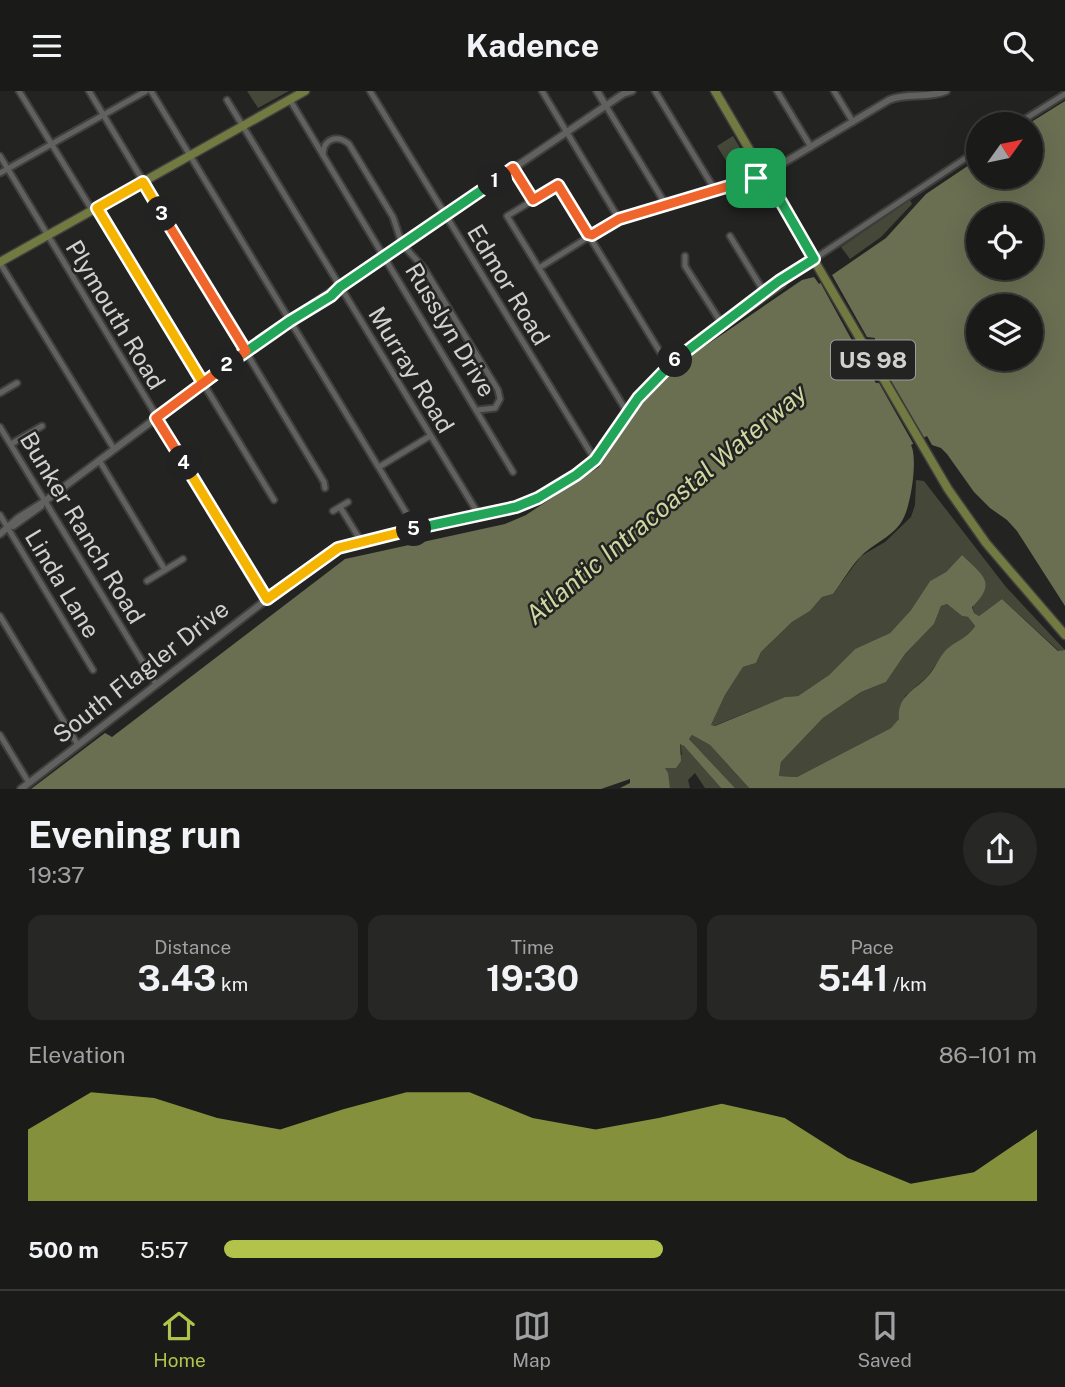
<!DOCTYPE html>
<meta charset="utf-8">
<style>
:root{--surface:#1a1a19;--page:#272726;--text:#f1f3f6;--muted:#9fa1a2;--line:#383838;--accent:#b2c34c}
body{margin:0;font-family:"Public Sans",sans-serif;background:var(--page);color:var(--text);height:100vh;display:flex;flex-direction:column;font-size:26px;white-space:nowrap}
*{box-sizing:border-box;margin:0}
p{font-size:23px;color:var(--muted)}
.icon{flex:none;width:38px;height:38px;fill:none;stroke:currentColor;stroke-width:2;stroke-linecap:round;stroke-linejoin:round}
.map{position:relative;height:698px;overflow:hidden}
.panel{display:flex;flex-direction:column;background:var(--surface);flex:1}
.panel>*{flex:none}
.needle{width:46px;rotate:57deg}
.fabs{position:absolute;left:966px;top:21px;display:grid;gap:14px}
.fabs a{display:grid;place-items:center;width:77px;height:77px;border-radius:50%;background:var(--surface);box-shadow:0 7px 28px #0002,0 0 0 2px var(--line);font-size:35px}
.pin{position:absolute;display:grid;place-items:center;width:60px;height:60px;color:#fff;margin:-30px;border-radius:14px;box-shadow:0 4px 10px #0006}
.km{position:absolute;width:35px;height:35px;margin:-18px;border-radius:50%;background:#222;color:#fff;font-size:19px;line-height:35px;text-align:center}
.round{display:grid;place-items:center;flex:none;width:74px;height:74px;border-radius:37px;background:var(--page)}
.headline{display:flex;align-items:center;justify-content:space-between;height:119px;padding:0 28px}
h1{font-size:38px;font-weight:700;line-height:52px}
.figures{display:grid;grid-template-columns:repeat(3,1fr);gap:10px;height:119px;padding:7px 28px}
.figures div{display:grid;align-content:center;border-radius:14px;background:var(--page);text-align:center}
.figures b{font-size:35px;font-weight:700}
.figures small{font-size:19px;font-weight:400}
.figures p{font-size:19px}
.chart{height:196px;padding:14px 28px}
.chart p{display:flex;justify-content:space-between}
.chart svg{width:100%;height:126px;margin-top:7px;fill:var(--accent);opacity:.7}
ul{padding:0 28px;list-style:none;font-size:23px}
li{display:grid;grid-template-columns:112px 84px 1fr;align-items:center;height:52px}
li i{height:18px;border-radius:9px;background:var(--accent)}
header{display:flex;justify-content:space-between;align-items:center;height:91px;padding:0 28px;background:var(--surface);font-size:32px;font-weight:700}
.dock{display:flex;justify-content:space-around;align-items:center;height:98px;border-top:2px solid var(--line);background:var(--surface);font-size:19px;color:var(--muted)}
.dock a{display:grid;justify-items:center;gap:4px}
.dock .current{color:var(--accent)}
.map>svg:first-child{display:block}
</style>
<header><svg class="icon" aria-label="menu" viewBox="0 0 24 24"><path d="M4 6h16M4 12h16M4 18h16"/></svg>Kadence<svg class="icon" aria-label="search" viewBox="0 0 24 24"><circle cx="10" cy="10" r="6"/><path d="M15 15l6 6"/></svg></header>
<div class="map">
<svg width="1065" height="698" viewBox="0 0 1065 698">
<rect width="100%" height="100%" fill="#232321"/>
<g fill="#454838">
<path d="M 247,0 L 289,0 L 258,17 Z"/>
<path d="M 733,45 L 754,80 L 736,86 L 717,55 Z"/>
<path d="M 910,109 L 912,113 L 881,146 L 850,168 L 841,156 Z"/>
<path d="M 793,186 L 785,197 L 675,274 L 764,205 Z"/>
<path d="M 916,389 L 924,390 L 1006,496 L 1065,559 L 1059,560 L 1002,508 L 979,525 L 974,522 L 962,464 L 946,481 L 930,490 L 911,519 L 890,542 L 855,558 L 829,584 L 798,605 L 785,606 L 714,635 L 711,634 L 725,604 L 743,576 L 756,572 L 761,561 L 792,531 L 810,520 L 822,506 L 833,503 L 861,465 L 885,451 L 911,426 L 915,414 Z"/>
<path d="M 947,513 L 962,525 L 968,526 L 975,535 L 967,547 L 946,559 L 928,585 L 905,605 L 900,628 L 891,637 L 797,686 L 779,685 L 781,671 L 823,627 L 861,601 L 886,591 L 905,563 L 934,533 L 941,515 Z"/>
<path d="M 692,644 L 710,654 L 749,697 L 735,697 L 689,648 Z"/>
<path d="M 680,652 L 684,655 L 721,697 L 705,697 L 695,682 L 688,689 L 690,697 L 670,697 L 665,677 L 671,675 L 682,663 Z"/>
</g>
<path fill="#6a6f52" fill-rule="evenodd" d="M 1065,10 L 1065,515 L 1017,440 L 1007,429 L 990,417 L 974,401 L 947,363 L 941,357 L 932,354 L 927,345 L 911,354 C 918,368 911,414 903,428 C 895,444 875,452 862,464 C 851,475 842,491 833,503 L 822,506 L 810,520 L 792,531 L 761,561 L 756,572 L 743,576 L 725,604 L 711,634 L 715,635 L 785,606 L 798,605 L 829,584 L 855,558 L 890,542 L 911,519 L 930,490 L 946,481 L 962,464 C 982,484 998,491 972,516 L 974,522 L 979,525 L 1002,508 L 1058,560 L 1065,559 L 1065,697 L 749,697 L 710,654 L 692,644 L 689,648 L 735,697 L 721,697 L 684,655 L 680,653 L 681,670 L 676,677 L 665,677 L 668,682 L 670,697 L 620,697 L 630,692 L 630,688 L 601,698 L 31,698 L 105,642 L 112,646 L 345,468 L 505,433 L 526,424 L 599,376 L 636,319 L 666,285 L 689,266 L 802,189 L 814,186 L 819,193 L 886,147 L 926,103 L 978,68 L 978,86 L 1031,86 L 1031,33 L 1028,33 ZM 978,124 L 1031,124 L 1031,177 L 978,177 ZM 978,215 L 1031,215 L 1031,268 L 978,268 ZM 947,513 L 962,525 L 968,526 L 975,535 C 965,550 956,549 945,560 C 939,567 935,577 929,584 C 916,599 897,604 899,628 L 891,637 L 797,686 L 779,685 L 781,671 L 823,627 L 861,601 L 886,591 L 905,563 L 934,533 L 941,515 Z"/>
<path fill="#232321" d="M 832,184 L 867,246 L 875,247 L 875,251 L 871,254 L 885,278 L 890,276 L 893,278 L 889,286 L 925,348 L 914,354 L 879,292 L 876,292 L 872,286 L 874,284 L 861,260 L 858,261 L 855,255 L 820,191 Z"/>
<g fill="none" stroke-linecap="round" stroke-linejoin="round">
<g stroke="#3f403e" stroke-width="9">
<g id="minor">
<path d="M 19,0 L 92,119"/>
<path d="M 89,0 L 324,391 L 325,397"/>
<path d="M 151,0 L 416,438"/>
<path d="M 370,0 L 595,369"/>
<path d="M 542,0 L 619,128"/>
<path d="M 655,0 L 715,99"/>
<path d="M 777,0 L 811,56"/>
<path d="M 834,0 L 853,31"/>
<path d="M 227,9 L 479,424"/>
<path d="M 290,9 L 513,381"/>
<path d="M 606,15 L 666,114"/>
<path d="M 1017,33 L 1065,3"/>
<path d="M 323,64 C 323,48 337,43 349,53 L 393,126 L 402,153 L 424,177 L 498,299 L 500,308 L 495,317 L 478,319"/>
<path d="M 0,65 L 267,508"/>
<path d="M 514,77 L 533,109"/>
<path d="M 0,82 L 146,0"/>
<path d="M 97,117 L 274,409"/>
<path d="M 588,143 L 558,94 L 507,125 L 627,321"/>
<path d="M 592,144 L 619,128 L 765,83"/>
<path d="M 730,145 L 764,201"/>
<path d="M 591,148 L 668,274"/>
<path d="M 685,165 L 685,175 L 722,233"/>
<path d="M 814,168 L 978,59"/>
<path d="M 0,172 L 114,358"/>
<path d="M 539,177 L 587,147"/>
<path d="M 0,302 L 17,292"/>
<path d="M 0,336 L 156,593"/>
<path d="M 11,353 L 42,335"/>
<path d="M 99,369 L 165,479"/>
<path d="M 379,376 L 430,345"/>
<path d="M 340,416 L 361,450"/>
<path d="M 333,420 L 348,411"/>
<path d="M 0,424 L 93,579"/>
<path d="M 147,490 L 183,468"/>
<path d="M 0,525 L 78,654"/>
<path d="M 0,644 L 29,692"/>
</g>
</g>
<g stroke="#3f403e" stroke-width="10">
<g id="tertiary">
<path d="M 597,0 L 606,15"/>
<path d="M 765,83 L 889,9 C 908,1 927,8 946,0"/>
<path d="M 294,226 L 623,3 L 632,0"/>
<path d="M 13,435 L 41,415"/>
<path d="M 0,443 L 18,427 L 45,410 L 246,260 L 331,205 L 340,196"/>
<path d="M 21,698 L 327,462 L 361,450 L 516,416 L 547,403 L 589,375 L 601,361 L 638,307 L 668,274 L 779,190 L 814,168"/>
</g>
</g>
<g stroke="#3f403e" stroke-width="11">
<g id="primary">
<path d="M 715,0 L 948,398 L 986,452 L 1065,544"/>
<path d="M 0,171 L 305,0"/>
</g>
</g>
<use href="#minor" stroke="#61615f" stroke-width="5"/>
<use href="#tertiary" stroke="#61615f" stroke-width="6"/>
<use href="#primary" stroke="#727a42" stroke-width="8"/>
</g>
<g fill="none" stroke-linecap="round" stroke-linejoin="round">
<g stroke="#fff" stroke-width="14">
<path id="split-1" d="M 495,90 L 513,77 L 533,109 L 558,94 L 588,143 L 592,144 L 619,128 L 756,87"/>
</g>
<g stroke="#fff" stroke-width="14">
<path id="split-2" d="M 227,274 L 290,230 L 331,205 L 340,196 L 495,90"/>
</g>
<g stroke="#fff" stroke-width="14">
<path id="split-3" d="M 162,123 L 143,91 L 97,117 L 203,292 L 227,274"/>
</g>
<g stroke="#fff" stroke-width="14">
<path id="split-4" d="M 162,123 L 246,260 L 156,327 L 184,372"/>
</g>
<g stroke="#fff" stroke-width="14">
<path id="split-5" d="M 184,372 L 267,508 L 338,457 L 414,438"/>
</g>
<g stroke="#fff" stroke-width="14">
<path id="split-6" d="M 414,438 L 516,416 L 538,407 L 576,384 L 595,369 L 638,307 L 675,269"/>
</g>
<g stroke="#fff" stroke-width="14">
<path id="split-7" d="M 675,269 L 779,190 L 814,168 L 765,83 L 756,87"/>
</g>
<use href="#split-1" stroke="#f0652b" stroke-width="9"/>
<use href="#split-2" stroke="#22a559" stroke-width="9"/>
<use href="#split-3" stroke="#f5b400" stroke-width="9"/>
<use href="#split-4" stroke="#f0652b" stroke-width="9"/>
<use href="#split-5" stroke="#f5b400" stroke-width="9"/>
<use href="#split-6" stroke="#22a559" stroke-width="9"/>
<use href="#split-7" stroke="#22a559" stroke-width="9"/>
</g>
<g text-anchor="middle" stroke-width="5" stroke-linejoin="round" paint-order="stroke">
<rect fill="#232321" stroke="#9d9e9c" stroke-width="2" x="831" y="249.5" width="84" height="39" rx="5"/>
<g font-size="23" font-weight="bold" fill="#d1d2d0">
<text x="873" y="277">US 98</text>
</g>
<g font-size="24" fill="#d1d2d0" stroke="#232321">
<text transform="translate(508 194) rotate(59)" y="8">Edmor Road</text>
<text transform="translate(115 224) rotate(59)" y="8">Plymouth Road</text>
<text transform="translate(450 239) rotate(59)" y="8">Russlyn Drive</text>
<text transform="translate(411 279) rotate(59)" y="8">Murray Road</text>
<text transform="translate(82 437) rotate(59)" y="8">Bunker Ranch Road</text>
<text transform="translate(62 493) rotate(59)" y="8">Linda Lane</text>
<text transform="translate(141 581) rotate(-38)" y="8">South Flagler Drive</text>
</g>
<g font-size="26" font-style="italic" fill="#cdd8a1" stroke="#232321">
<text transform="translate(666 413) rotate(-40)" y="9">Atlantic Intracoastal Waterway</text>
</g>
</g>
</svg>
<div class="fabs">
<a><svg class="needle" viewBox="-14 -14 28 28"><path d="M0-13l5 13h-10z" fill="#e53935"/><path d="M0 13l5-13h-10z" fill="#9fa1a2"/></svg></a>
<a><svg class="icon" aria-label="locate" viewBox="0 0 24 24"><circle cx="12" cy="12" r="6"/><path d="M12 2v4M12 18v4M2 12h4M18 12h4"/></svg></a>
<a><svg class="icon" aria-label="layers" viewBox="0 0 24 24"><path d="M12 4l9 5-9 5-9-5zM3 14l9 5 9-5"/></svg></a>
</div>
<div class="pin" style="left:756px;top:87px;background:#1e9e55"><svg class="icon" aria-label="arrive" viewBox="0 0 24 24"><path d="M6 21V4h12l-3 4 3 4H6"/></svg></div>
<b class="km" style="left:495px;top:90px">1</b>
<b class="km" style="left:227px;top:274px">2</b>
<b class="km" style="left:162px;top:123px">3</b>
<b class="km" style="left:184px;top:372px">4</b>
<b class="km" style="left:414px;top:438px">5</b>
<b class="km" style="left:675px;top:269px">6</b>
</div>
<section class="panel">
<div class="headline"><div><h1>Evening run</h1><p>19:37</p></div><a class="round"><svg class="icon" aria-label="share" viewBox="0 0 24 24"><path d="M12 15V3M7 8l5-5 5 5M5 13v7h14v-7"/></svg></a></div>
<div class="figures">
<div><p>Distance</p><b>3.43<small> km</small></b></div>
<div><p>Time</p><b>19:30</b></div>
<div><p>Pace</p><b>5:41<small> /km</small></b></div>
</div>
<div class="chart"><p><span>Elevation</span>86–101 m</p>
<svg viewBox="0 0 160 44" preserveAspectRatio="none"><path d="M0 44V19L10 6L20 8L30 15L40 19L50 12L60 6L70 6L80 15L90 19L100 15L110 10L120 15L130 29L140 38L150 34L160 19V44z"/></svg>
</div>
<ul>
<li><b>500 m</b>5:57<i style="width:54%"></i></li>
</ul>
</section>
<nav class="dock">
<a class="current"><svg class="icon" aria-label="home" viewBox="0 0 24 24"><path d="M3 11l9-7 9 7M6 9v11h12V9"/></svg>Home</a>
<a><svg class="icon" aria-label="map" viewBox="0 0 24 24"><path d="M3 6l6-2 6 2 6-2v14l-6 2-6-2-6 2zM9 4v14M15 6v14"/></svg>Map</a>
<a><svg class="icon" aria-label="saved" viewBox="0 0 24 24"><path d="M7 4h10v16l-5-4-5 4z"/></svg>Saved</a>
</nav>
